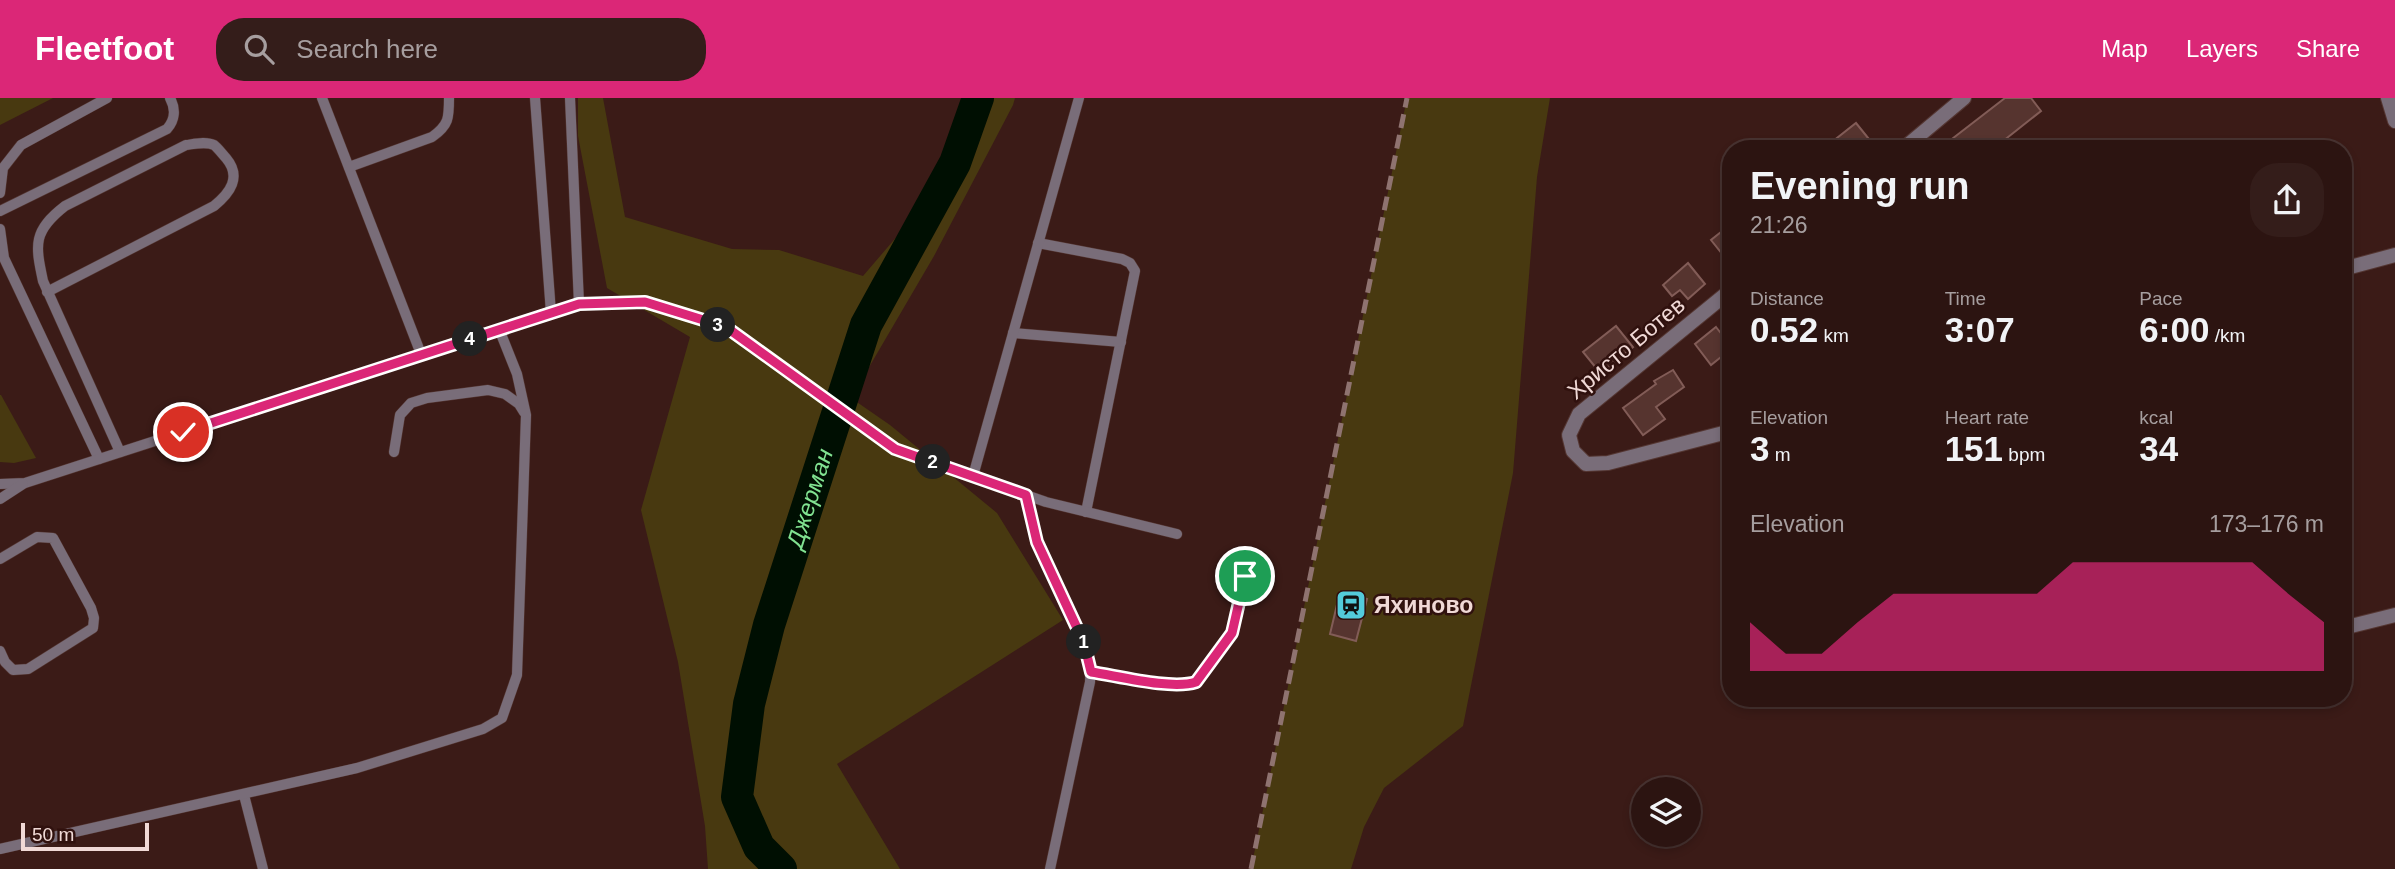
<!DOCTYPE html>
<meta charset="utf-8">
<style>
:root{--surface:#2c1411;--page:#341d1a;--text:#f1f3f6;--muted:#a69e9f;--line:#483331;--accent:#db2777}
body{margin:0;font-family:Helvetica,sans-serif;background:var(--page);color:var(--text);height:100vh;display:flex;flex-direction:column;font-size:26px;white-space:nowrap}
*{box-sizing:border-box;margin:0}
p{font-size:23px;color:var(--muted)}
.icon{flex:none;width:38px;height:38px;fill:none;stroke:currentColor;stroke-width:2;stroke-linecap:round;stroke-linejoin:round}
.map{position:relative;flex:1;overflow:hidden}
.drawer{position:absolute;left:1722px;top:42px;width:630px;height:567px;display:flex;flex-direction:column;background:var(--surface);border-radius:28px;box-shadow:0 4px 10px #0003,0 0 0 2px var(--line)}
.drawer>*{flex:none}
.buttons{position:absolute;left:1631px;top:679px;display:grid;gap:14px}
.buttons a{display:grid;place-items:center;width:70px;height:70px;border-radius:50%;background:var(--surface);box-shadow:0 4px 10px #0003,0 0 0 2px var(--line);font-size:35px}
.scale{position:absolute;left:21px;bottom:18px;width:128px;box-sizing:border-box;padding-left:7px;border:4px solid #f0d9d6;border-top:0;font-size:19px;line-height:24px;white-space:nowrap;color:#f0d9d6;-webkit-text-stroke:5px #30110e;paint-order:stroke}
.pin{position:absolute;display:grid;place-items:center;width:60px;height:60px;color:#fff;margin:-30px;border:4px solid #fff;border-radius:50%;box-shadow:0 2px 7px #0007}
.km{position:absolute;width:35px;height:35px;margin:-18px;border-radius:50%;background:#222;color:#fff;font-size:19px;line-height:35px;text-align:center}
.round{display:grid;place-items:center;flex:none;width:74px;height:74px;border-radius:28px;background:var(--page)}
.overview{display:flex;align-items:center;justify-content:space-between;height:119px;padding:0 28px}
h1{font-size:38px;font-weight:800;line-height:52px}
.metrics{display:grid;grid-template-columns:repeat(3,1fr);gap:10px;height:119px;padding:7px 28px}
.metrics div{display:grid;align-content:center}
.metrics b{font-size:35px;font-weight:800}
.metrics small{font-size:19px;font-weight:400}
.metrics p{font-size:19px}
.chart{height:196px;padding:14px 28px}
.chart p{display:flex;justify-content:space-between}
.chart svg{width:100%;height:126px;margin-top:7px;fill:var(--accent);opacity:.7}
header{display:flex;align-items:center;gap:42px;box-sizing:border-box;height:98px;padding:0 35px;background:var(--accent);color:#fff}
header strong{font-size:33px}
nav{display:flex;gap:38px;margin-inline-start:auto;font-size:24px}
.search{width:490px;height:63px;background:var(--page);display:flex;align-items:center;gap:18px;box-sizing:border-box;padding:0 24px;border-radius:28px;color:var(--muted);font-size:26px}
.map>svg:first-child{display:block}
</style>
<header>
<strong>Fleetfoot</strong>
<div class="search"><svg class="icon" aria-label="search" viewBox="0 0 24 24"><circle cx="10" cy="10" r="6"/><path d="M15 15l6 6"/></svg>Search here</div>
<nav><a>Map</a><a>Layers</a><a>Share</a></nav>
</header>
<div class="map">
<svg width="2395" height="771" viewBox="0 0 2395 771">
<rect width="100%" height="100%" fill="#3b1b17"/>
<g fill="#483910">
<path d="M 0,0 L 53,0 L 0,27 Z"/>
<path d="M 578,0 L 603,0 L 625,119 L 732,151 L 779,152 L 863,178 L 899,136 L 953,49 L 972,0 L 1015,0 L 1013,7 L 934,158 L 851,300 L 890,327 L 997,415 L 1063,522 L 837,666 L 900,771 L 708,771 L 705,728 L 678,564 L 641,412 L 690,239 L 607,190 L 578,38 Z"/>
<path d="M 1407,0 L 1550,0 L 1537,79 L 1513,375 L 1463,628 L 1384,690 L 1364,729 L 1351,771 L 1251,771 Z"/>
<path d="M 0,297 L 1,297 L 36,360 L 14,365 L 0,364 Z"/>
</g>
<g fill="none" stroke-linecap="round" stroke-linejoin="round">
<path stroke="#000f02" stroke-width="32" id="s1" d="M 781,771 L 759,749 L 737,699 L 749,606 L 769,527 L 866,227 L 955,65 L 978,0"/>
</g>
<g fill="#56342f" stroke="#825c57" stroke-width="2">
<path d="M 2005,0 L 2031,0 L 2041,13 L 1993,51 L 1939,51 Z"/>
<path d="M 1856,25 L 1877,51 L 1823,51 Z"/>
<path d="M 1731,126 L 1731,167 L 1711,142 Z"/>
<path d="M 1688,165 L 1705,186 L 1688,201 L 1680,192 L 1672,198 L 1663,187 Z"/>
<path d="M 1616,228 L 1633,249 L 1601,276 L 1583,254 Z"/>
<path d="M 1716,229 L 1731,248 L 1731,251 L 1711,267 L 1695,246 Z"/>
<path d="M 1673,272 L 1684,289 L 1656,309 L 1665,321 L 1643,337 L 1623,310 L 1656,286 L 1654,283 Z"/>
<path d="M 1340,494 L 1367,501 L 1356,543 L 1330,536 Z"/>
</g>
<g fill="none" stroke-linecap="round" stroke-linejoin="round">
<g stroke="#543632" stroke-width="11">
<g id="lane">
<path d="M 322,0 L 421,256"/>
<path d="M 535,0 L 551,215"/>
<path d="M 570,0 L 579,206"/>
<path d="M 349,69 L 432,39 C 449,27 449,20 449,0"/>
<path d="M 0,95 L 3,70 L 21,47 L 107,0"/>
<path d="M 0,113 L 167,31 C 175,22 176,11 170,0"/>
<path d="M 0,131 L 4,160 L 99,361"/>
<path d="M 1038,145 L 1122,161 L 1130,165 L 1135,173 L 1086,414"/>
<path d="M 47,194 L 214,108 C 230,95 242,79 226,60 C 223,57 218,50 214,47 C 206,43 194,46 186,47 L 65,108 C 33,133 35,146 43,183 L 120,354"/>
<path d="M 1013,235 L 1121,244"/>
<path d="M 394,354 L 400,317 L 411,305 L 427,300 L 488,292 L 505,296 L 519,306 L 524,314"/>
<path d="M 973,378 L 1079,0"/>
<path d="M 0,386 L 25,385 L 579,206 L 645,204 L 726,229 L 895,351 L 1046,404 L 1177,436"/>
<path d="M 1026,397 C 1030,413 1032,430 1038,445 C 1053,486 1093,540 1090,584 L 1050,771"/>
<path d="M 0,401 L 23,386"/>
<path d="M 0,461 L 37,439 L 53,440 L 91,510 L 94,520 L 93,530 L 28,571 L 13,572 L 5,564 L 0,553"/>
<path d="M 1091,574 C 1118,578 1171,591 1196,584 L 1232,535 L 1245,478"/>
<path d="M 244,697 L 263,771"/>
<path d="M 0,751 L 357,670 L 483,631 L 502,620 L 517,577 L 526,317 L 517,276 L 499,231"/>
</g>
</g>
<g stroke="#543632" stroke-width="16">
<g id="street">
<path d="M 2388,0 L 2395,23"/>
<path d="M 1903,51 L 1964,0"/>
<path d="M 2343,171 L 2395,157"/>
<path d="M 1731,192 L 1579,316 L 1569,337 L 1573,353 L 1586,366 L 1608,365 L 1731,333"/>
<path d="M 2343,530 L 2395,517"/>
</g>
</g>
<use href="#lane" stroke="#796d79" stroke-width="10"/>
<use href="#street" stroke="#796d79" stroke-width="14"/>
<path stroke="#8f7370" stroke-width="5" stroke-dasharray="14 7" stroke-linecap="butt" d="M 1251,771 L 1407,0"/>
</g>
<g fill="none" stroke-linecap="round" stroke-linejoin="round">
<g stroke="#fff" stroke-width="14">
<path id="route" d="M 183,334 L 579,206 L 645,204 L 726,229 L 895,351 L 1026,397 L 1037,444 L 1084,545 L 1091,574 C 1118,578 1172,592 1196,584 L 1232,535 L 1245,478"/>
</g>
<use href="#route" stroke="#db2777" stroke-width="9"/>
</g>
<defs>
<g id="station-square" transform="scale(1.575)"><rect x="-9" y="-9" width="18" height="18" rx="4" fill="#53cbdb" stroke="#30110e"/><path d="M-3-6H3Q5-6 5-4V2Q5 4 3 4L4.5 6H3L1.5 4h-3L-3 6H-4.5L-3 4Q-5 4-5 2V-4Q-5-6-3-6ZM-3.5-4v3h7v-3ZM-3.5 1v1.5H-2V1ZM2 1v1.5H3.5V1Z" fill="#111"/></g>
</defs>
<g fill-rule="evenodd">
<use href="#station-square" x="1351" y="507"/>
</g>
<g text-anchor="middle" stroke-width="5" stroke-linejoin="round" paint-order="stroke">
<g font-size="23" fill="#f0d9d6" stroke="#30110e">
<text transform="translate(1626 250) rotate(-40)" y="8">Христо Ботев</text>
</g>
<g font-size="23" font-weight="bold" fill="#f0d9d6" stroke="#30110e" text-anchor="start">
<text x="1374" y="515">Яхиново</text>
</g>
<g font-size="24" font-style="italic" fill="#81e291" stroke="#30110e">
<text dy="8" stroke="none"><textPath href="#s1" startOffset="394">Джерман</textPath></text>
</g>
</g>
</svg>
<div class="buttons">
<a><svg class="icon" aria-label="layers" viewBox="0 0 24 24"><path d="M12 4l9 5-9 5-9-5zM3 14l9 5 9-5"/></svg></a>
</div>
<div class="scale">50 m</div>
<div class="pin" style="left:1245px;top:478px;background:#1e9e55"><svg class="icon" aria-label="arrive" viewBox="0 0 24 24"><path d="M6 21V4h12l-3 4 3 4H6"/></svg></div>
<div class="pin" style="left:183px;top:334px;background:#d93025"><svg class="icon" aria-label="check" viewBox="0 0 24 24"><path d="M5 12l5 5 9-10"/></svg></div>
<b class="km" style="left:1084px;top:544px">1</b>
<b class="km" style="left:933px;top:364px">2</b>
<b class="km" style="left:718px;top:227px">3</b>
<b class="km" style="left:470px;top:241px">4</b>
<section class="drawer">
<div class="overview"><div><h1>Evening run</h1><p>21:26</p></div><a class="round"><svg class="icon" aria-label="share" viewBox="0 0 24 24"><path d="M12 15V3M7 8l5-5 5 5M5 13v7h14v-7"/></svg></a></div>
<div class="metrics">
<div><p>Distance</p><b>0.52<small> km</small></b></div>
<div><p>Time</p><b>3:07</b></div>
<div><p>Pace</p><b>6:00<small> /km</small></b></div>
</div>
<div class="metrics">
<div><p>Elevation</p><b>3<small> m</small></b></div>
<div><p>Heart rate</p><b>151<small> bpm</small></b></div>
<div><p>kcal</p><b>34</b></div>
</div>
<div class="chart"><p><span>Elevation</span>173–176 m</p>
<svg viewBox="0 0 160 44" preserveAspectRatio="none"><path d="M0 44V27L10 38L20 38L30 27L40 17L50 17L60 17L70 17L80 17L90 6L100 6L110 6L120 6L130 6L140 6L150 17L160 27V44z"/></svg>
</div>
</section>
</div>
